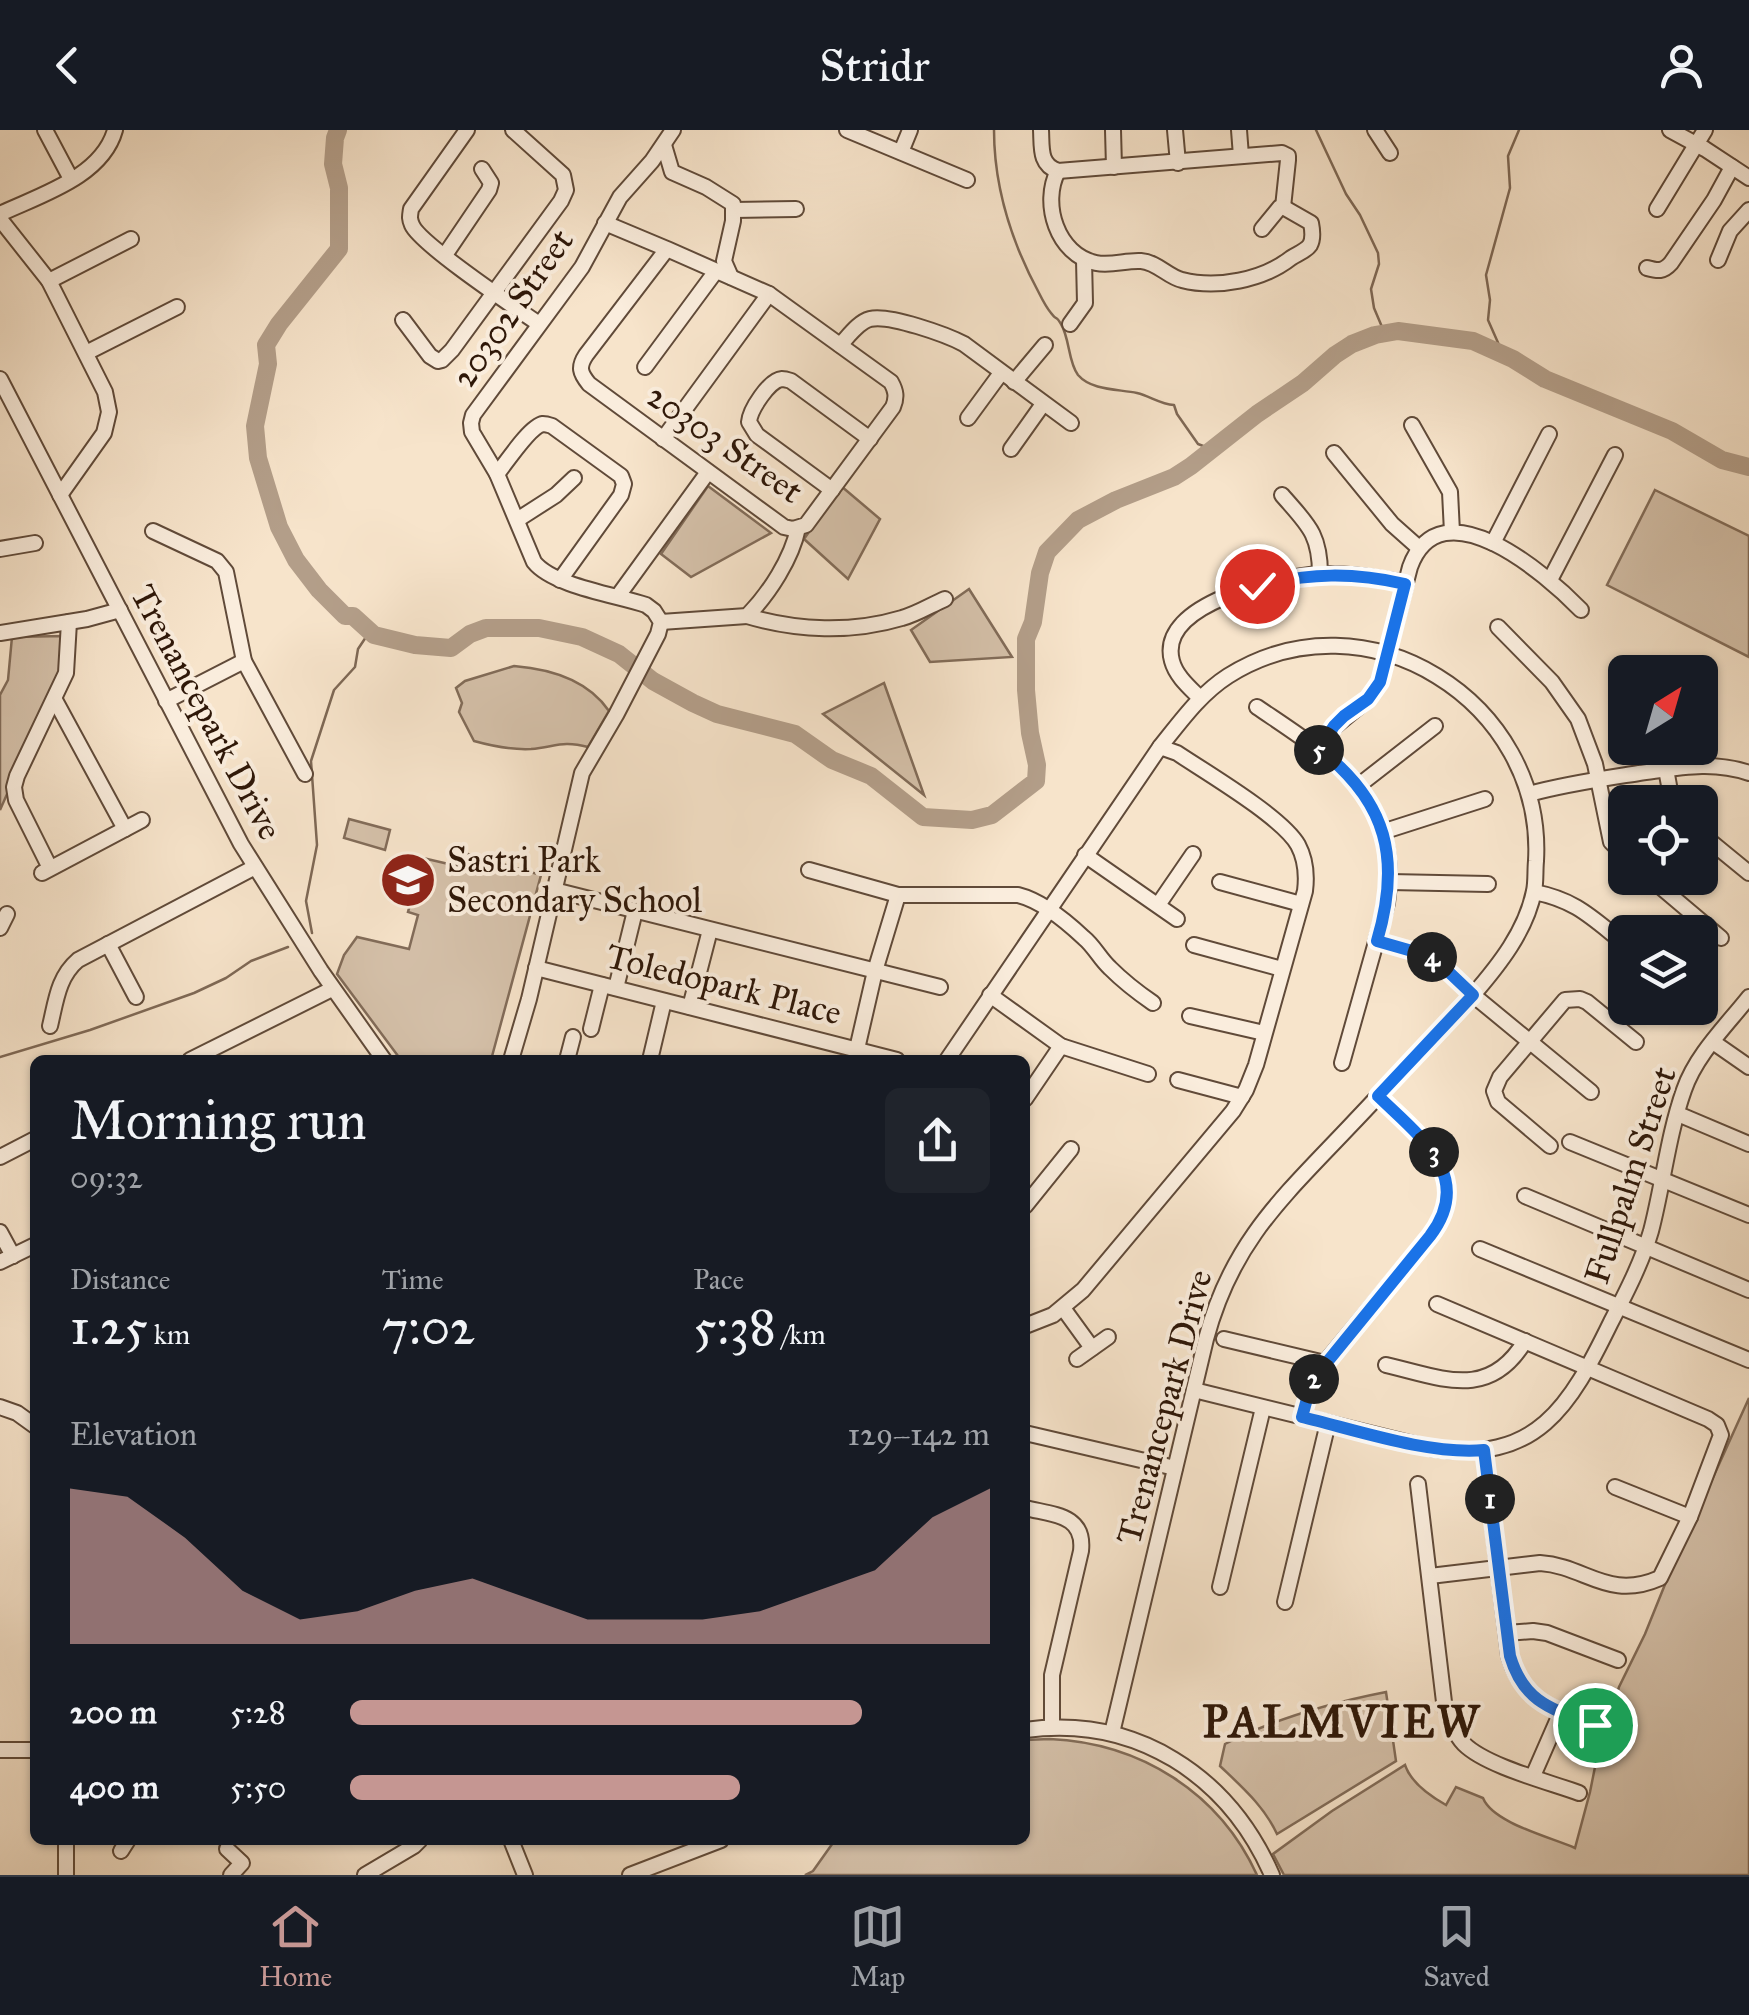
<!DOCTYPE html>
<meta charset="utf-8">
<style>
:root{--surface:#171b24;--page:#20242c;--text:#f1f3f6;--muted:#9ea1a6;--line:#363941;--accent:#c59692}
body{margin:0;font-family:"IM FELL Great Primer",serif;background:var(--page);color:var(--text);height:100vh;display:flex;flex-direction:column;font-size:38px;white-space:nowrap}
*{box-sizing:border-box;margin:0}
p{font-size:32px;color:var(--muted)}
.icon{flex:none;width:55px;height:55px;fill:none;stroke:currentColor;stroke-width:2;stroke-linecap:round;stroke-linejoin:round}
.map{position:relative;flex:1;overflow:hidden}
.panel{position:absolute;left:30px;top:925px;width:1000px;height:790px;display:flex;flex-direction:column;background:var(--surface);border-radius:15px;box-shadow:0 2px 8px #0004}
.panel>*{flex:none}
.needle{width:65px;rotate:37deg}
.tools{position:absolute;left:1608px;top:525px;display:grid;gap:20px}
.tools a{display:grid;place-items:center;width:110px;height:110px;border-radius:15px;background:var(--surface);box-shadow:0 2px 8px #0004;font-size:50px}
.pin{position:absolute;display:grid;place-items:center;width:85px;height:85px;color:#fff;margin:-42px;border:5px solid #fff;border-radius:50%;box-shadow:0 2px 10px #0007}
.km{position:absolute;width:50px;height:50px;margin:-25px;border-radius:50%;background:#222;color:#fff;font-size:28px;line-height:50px;text-align:center}
.round{display:grid;place-items:center;flex:none;width:105px;height:105px;border-radius:15px;background:var(--page)}
.headline{display:flex;align-items:center;justify-content:space-between;height:170px;padding:0 40px}
h1{font-size:55px;font-weight:600;line-height:75px}
.metrics{display:grid;grid-template-columns:repeat(3,1fr);gap:15px;height:170px;padding:10px 40px}
.metrics div{display:grid;align-content:center}
.metrics b{font-size:50px;font-weight:600}
.metrics small{font-size:28px;font-weight:400}
.metrics p{font-size:28px}
.chart{height:280px;padding:20px 40px}
.chart p{display:flex;justify-content:space-between}
.chart svg{width:100%;height:180px;margin-top:10px;fill:var(--accent);opacity:.7}
ul{padding:0 40px;list-style:none;font-size:32px}
li{display:grid;grid-template-columns:160px 120px 1fr;align-items:center;height:75px}
li i{height:25px;border-radius:12px;background:var(--accent)}
header{display:flex;justify-content:space-between;align-items:center;height:130px;padding:0 40px;background:var(--surface);font-size:45px;font-weight:600}
.tab-bar{display:flex;justify-content:space-around;align-items:center;height:140px;border-top:2px solid var(--line);background:var(--surface);font-size:28px;color:var(--muted)}
.tab-bar a{display:grid;justify-items:center;gap:5px}
.tab-bar .selected{color:var(--accent)}
.map>svg:first-child{display:block}
</style>
<header><svg class="icon" aria-label="back" viewBox="0 0 24 24"><path d="M15 5l-7 7 7 7"/></svg>Stridr<svg class="icon" aria-label="person" viewBox="0 0 24 24"><circle cx="12" cy="8" r="4"/><path d="M4 21q1-7 8-7t8 7"/></svg></header>
<div class="map">
<svg width="1749" height="1745" viewBox="0 0 1749 1745">
<rect width="100%" height="100%" fill="#f7e4cb"/>
<filter id="stains"><feTurbulence type="fractalNoise" baseFrequency=".002" numOctaves="4"/><feColorMatrix values="0 0 0 0 .2 0 0 0 0 .09 0 0 0 0 .02 0 0 0 .5 -.17"/></filter>
<radialGradient id="worn" r=".72"><stop offset=".6" stop-color="#630" stop-opacity="0"/><stop offset="1" stop-color="#630" stop-opacity=".3"/></radialGradient>
<g fill="#d5c1aa" stroke="#826c59" stroke-width="2.5">
<path d="M 708,356 L 771,403 L 691,447 L 661,424 Z"/>
<path d="M 841,356 L 880,389 L 848,449 L 804,409 Z"/>
<path d="M 1655,360 L 1749,406 L 1749,527 L 1607,455 Z"/>
<path d="M 969,459 L 1012,527 L 930,532 L 911,500 Z"/>
<path d="M 63,506 L 59,546 L 0,680 L 0,565 L 8,550 L 12,507 Z"/>
<path d="M 514,536 C 551,539 588,550 609,581 L 588,617 C 562,610 555,617 531,619 C 512,620 492,616 474,611 L 459,582 L 462,573 L 456,558 L 465,551 Z"/>
<path d="M 884,553 L 924,665 L 823,584 Z"/>
<path d="M 349,689 L 390,700 L 385,720 L 344,708 Z"/>
<path d="M 461,722 L 541,745 L 491,930 L 401,930 L 337,844 L 344,825 L 357,807 L 409,819 L 418,785 L 408,782 L 423,728 L 457,736 Z"/>
<path d="M 1749,1268 L 1749,1745 L 1284,1745 L 1273,1724 L 1332,1681 L 1405,1635 C 1411,1653 1430,1666 1446,1675 L 1456,1657 L 1483,1668 C 1493,1693 1550,1707 1575,1718 L 1590,1662 L 1599,1617 L 1608,1595 L 1619,1557 L 1645,1504 L 1668,1447 Z"/>
<path d="M 1386,1562 L 1396,1631 L 1277,1704 C 1264,1676 1242,1657 1220,1636 L 1225,1614 C 1276,1588 1330,1573 1386,1562 Z"/>
<path d="M 1050,1609 C 1140,1613 1219,1662 1257,1745 L 805,1745 L 813,1741 L 835,1710 L 1025,1710 L 1025,1610 Z"/>
</g>
<g fill="none" stroke-linecap="round" stroke-linejoin="round">
<g stroke="#7e6855" stroke-width="2.5">
<path d="M 994,0 C 994,57 1012,113 1039,163 C 1042,169 1046,177 1051,183 C 1058,192 1055,184 1061,194 C 1070,209 1068,232 1078,245 C 1092,261 1119,259 1137,263 C 1150,266 1160,274 1174,275 L 1177,284 L 1198,314 L 1211,319"/>
<path d="M 1316,0 L 1346,64 L 1360,85 L 1378,123 L 1379,134 L 1371,159 L 1374,178 L 1385,204"/>
<path d="M 1503,224 L 1488,190 L 1490,170 L 1486,145 L 1510,58 L 1508,26 L 1519,0"/>
<path d="M 312,803 L 306,771 L 317,715 L 311,631 L 334,560 L 355,537 L 358,519 L 370,501"/>
<path d="M 0,927 L 90,900 L 194,863 L 226,848 L 251,831 L 288,817"/>
</g>
<path stroke="#b39e89" stroke-width="18" d="M 338,0 L 335,8 L 333,34 L 339,58 L 339,119 L 279,194 L 266,215 L 268,234 L 255,296 L 258,328 L 279,397 L 296,430 L 319,460 L 345,486 L 353,486 L 374,505 L 415,515 L 451,518 L 470,504 L 486,498 L 539,498 L 582,507 L 619,524 L 653,551 L 693,573 L 717,584 L 795,604 L 832,630 L 871,646 L 923,687 L 972,690 L 992,685 L 1036,651 L 1037,635 L 1030,603 L 1026,560 L 1026,509 L 1033,492 L 1040,443 L 1047,422 L 1078,390 L 1116,370 L 1174,347 L 1191,336 L 1257,284 L 1303,253 L 1335,225 L 1352,214 L 1375,205 L 1398,201 L 1473,211 L 1513,229 L 1545,249 L 1672,301 L 1722,330 L 1749,337"/>
<g stroke="#604a39" stroke-width="18">
<g id="minor">
<path d="M 45,0 L 71,49"/>
<path d="M 467,0 L 411,79 C 410,86 409,88 412,95 C 420,114 516,178 539,194"/>
<path d="M 847,0 L 967,50"/>
<path d="M 1041,0 C 1042,17 1039,35 1058,41 L 1282,23 L 1288,26 L 1288,30 L 1283,77 L 1280,77 L 1262,99"/>
<path d="M 1113,0 L 1114,37"/>
<path d="M 1175,0 L 1178,33"/>
<path d="M 1239,0 L 1241,26"/>
<path d="M 1375,0 L 1390,23"/>
<path d="M 1670,0 L 1705,19 L 1749,48"/>
<path d="M 664,15 L 672,42 L 706,57 L 733,74 L 733,91 L 724,131 L 731,147"/>
<path d="M 901,22 L 910,0"/>
<path d="M 1058,41 C 1041,73 1057,125 1096,133 C 1112,136 1126,130 1141,131 C 1157,132 1168,147 1182,150 C 1217,159 1263,150 1291,128 C 1297,124 1306,121 1310,115 C 1314,108 1312,98 1311,93 L 1283,77"/>
<path d="M 1657,79 L 1705,0"/>
<path d="M 734,80 L 796,79"/>
<path d="M 0,84 C 40,65 102,47 115,0"/>
<path d="M 0,89 L 49,151 L 105,262 L 109,282 L 104,303 L 60,365"/>
<path d="M 605,93 L 667,119 L 586,225 C 578,237 580,243 589,254 L 784,397 L 793,399 L 806,395 L 893,277 C 897,267 896,261 891,252 L 769,164 L 667,119"/>
<path d="M 445,125 L 489,60 L 491,53 L 482,39"/>
<path d="M 1718,130 L 1730,101 L 1749,80"/>
<path d="M 1647,138 C 1658,141 1663,142 1671,133 L 1714,70 L 1732,37"/>
<path d="M 49,151 L 131,109"/>
<path d="M 403,190 L 430,226 L 438,231 L 442,230 L 452,220 L 561,71 L 566,60 L 563,45 L 513,0"/>
<path d="M 1070,194 L 1085,173 L 1084,130"/>
<path d="M 840,215 C 848,207 858,192 870,189 C 889,184 947,205 964,214 L 1071,293"/>
<path d="M 86,223 L 177,177"/>
<path d="M 645,237 L 716,141"/>
<path d="M 0,249 L 241,714 L 321,841 L 384,930"/>
<path d="M 1014,252 L 1045,215"/>
<path d="M 968,288 L 1001,243"/>
<path d="M 1412,295 L 1450,362 L 1452,402"/>
<path d="M 663,309 L 769,164"/>
<path d="M 1011,319 L 1043,274"/>
<path d="M 1334,323 L 1392,394 L 1419,418"/>
<path d="M 497,344 C 506,333 530,296 543,294 C 546,294 549,295 552,296 L 621,346 L 624,354 L 621,365 L 560,450"/>
<path d="M 832,360 L 757,305 L 749,292 C 750,280 769,250 782,249 C 785,249 788,250 791,251 L 870,309"/>
<path d="M 1282,365 C 1307,394 1320,403 1320,444"/>
<path d="M 517,390 L 556,365 L 574,348"/>
<path d="M 153,401 L 217,431 L 226,442 L 244,531 L 305,644"/>
<path d="M 1493,413 L 1549,304"/>
<path d="M 0,419 L 35,413"/>
<path d="M 1550,450 L 1615,325"/>
<path d="M 618,466 L 708,342"/>
<path d="M 747,486 C 797,501 852,503 902,488 C 917,484 931,475 945,469"/>
<path d="M 661,492 L 747,486 C 769,464 792,428 798,398"/>
<path d="M 1498,497 L 1552,552 L 1578,589 L 1595,634 L 1611,712 L 1625,726"/>
<path d="M 0,503 L 87,489 L 120,480"/>
<path d="M 1200,568 C 1189,557 1176,546 1172,531 C 1156,473 1280,447 1319,444 C 1348,443 1377,448 1405,453"/>
<path d="M 55,570 L 125,699"/>
<path d="M 166,571 L 244,531"/>
<path d="M 1257,577 C 1332,628 1402,667 1387,773 L 1342,933"/>
<path d="M 1319,619 L 1334,597 L 1368,569 L 1380,552 L 1410,437 C 1441,353 1546,444 1581,480"/>
<path d="M 1666,639 L 1672,672"/>
<path d="M 1358,656 L 1435,596"/>
<path d="M 1529,664 C 1565,654 1601,649 1639,643 C 1677,638 1712,630 1749,643"/>
<path d="M 1382,702 L 1485,669"/>
<path d="M 1700,703 L 1749,743"/>
<path d="M 1085,725 L 1177,789"/>
<path d="M 50,738 L 16,670 L 14,657 L 17,646 L 66,543 L 69,492"/>
<path d="M 809,740 L 898,765 L 1018,765 C 1042,771 1066,791 1084,808 C 1094,816 1100,829 1110,838 C 1123,851 1137,862 1153,873"/>
<path d="M 42,743 L 142,690"/>
<path d="M 1650,748 L 1721,808"/>
<path d="M 1220,752 L 1301,774"/>
<path d="M 1390,752 L 1488,754"/>
<path d="M 554,760 L 940,857"/>
<path d="M 1534,762 C 1576,770 1592,788 1625,814"/>
<path d="M 1158,775 L 1193,724"/>
<path d="M 0,798 L 7,784"/>
<path d="M 1377,811 L 1433,827 L 1473,865 L 1591,962"/>
<path d="M 108,814 L 136,867"/>
<path d="M 1194,815 L 1282,839"/>
<path d="M 536,838 L 897,930"/>
<path d="M 616,858 L 635,781"/>
<path d="M 990,865 L 1061,916 L 1148,944"/>
<path d="M 690,877 L 710,800"/>
<path d="M 1190,886 L 1264,903"/>
<path d="M 50,896 C 56,871 58,847 78,830 L 255,737"/>
<path d="M 591,899 L 602,855"/>
<path d="M 1713,912 L 1749,937"/>
<path d="M 857,919 L 875,841 L 898,765"/>
<path d="M 190,930 L 332,859"/>
<path d="M 511,930 L 529,869 L 582,643 L 616,585 L 658,504 L 661,492 L 654,481 L 646,475 C 616,465 553,456 534,432 L 497,344 L 472,302 L 471,293 L 473,285 L 582,137 L 620,67 L 652,31 L 673,0"/>
<path d="M 567,930 L 573,907"/>
<path d="M 650,930 L 664,871"/>
<path d="M 947,930 L 1160,617 C 1181,591 1200,564 1228,546 C 1366,459 1545,572 1536,731 C 1535,741 1536,752 1534,761 C 1526,801 1499,835 1473,865 C 1432,908 1392,952 1351,995 C 1284,1066 1232,1111 1206,1209 L 1112,1603"/>
<path d="M 1178,950 L 1242,967"/>
<path d="M 1025,969 L 1061,916"/>
<path d="M 1678,984 L 1749,1014"/>
<path d="M 1570,1012 L 1749,1085"/>
<path d="M 1550,1016 L 1498,972 L 1494,961 L 1500,947 L 1565,870 L 1580,869 L 1587,872 L 1636,912"/>
<path d="M 0,1027 L 35,1009"/>
<path d="M 1525,1066 L 1749,1160"/>
<path d="M 1025,1076 L 1071,1019"/>
<path d="M 0,1102 L 13,1126"/>
<path d="M 1480,1119 L 1749,1230"/>
<path d="M 0,1132 L 35,1115"/>
<path d="M 1063,1178 L 1092,1218"/>
<path d="M 1025,1196 L 1053,1185 L 1083,1160 L 1233,981 L 1246,960 L 1256,935 L 1305,761 C 1307,745 1306,730 1298,715 C 1282,687 1207,643 1177,623 L 1160,617"/>
<path d="M 1224,1209 L 1325,1233"/>
<path d="M 1077,1229 L 1108,1207"/>
<path d="M 1386,1235 C 1442,1248 1489,1271 1525,1211"/>
<path d="M 1194,1260 L 1430,1318 C 1537,1335 1570,1276 1611,1192 C 1626,1163 1642,1132 1651,1101 C 1663,1055 1668,1005 1684,960 C 1696,925 1726,896 1749,867"/>
<path d="M 0,1277 L 17,1283 L 35,1296"/>
<path d="M 1302,1287 L 1310,1258 L 1325,1233 L 1430,1106 C 1476,1046 1418,1005 1378,967"/>
<path d="M 1025,1303 L 1175,1338"/>
<path d="M 1484,1320 L 1509,1526 C 1523,1572 1553,1579 1595,1595"/>
<path d="M 1418,1354 L 1444,1572 C 1448,1588 1453,1602 1464,1614 C 1486,1636 1549,1652 1579,1663"/>
<path d="M 1615,1357 L 1690,1387"/>
<path d="M 1025,1378 C 1053,1385 1085,1384 1081,1421 L 1052,1545 L 1052,1597"/>
<path d="M 1430,1446 L 1540,1433 C 1586,1436 1608,1471 1660,1448 L 1690,1387 L 1721,1305 L 1717,1295 L 1708,1289 L 1437,1174"/>
<path d="M 1220,1457 L 1263,1278"/>
<path d="M 1285,1472 L 1328,1293"/>
<path d="M 1507,1503 L 1533,1501 L 1547,1503 L 1618,1530"/>
<path d="M 1025,1600 C 1136,1585 1228,1645 1272,1745"/>
<path d="M 0,1620 L 35,1620"/>
<path d="M 1533,1646 L 1561,1582"/>
<path d="M 66,1710 L 66,1745"/>
<path d="M 511,1710 L 525,1745"/>
<path d="M 227,1719 L 242,1733 L 231,1745"/>
<path d="M 121,1721 L 128,1710"/>
<path d="M 365,1745 L 414,1716 L 420,1710"/>
<path d="M 630,1745 L 721,1710"/>
</g>
</g>
<use href="#minor" stroke="#faeddd" stroke-width="14"/>
</g>
<g fill="none" stroke-linecap="round" stroke-linejoin="round">
<g stroke="#fff" stroke-width="20">
<path id="route" d="M 1257,456 C 1310,443 1352,442 1405,454 L 1380,552 L 1368,569 L 1344,586 L 1334,596 L 1319,619 C 1388,672 1401,730 1377,811 L 1433,827 L 1473,865 L 1378,966 C 1418,1005 1476,1046 1430,1106 L 1315,1247 L 1310,1258 L 1302,1287 C 1356,1300 1429,1325 1484,1320 L 1510,1526 C 1524,1573 1552,1579 1595,1595"/>
</g>
<use href="#route" stroke="#1a73e8" stroke-width="12"/>
</g>
<defs>
<g id="school-disc" transform="scale(2.875)"><circle r="9.5" fill="#8f2418" stroke="#faeddd"/><path d="M0-5L7-2L0 1L-7-2ZM-4 1L0 2.5L4 1V4Q0 6-4 4Z" fill="#fff"/></g>
</defs>
<g fill-rule="evenodd">
<use href="#school-disc" x="408" y="750"/>
</g>
<g text-anchor="middle" stroke-width="8" stroke-linejoin="round" paint-order="stroke">
<g font-size="35" fill="#2e1708" stroke="#faeddd">
<text transform="translate(512 178) rotate(-55)" y="12">20302 Street</text>
<text transform="translate(725 313) rotate(35)" y="12">20303 Street</text>
<text transform="translate(207 582) rotate(62)" y="12">Trenancepark Drive</text>
<text transform="translate(724 854) rotate(14)" y="12">Toledopark Place</text>
<text transform="translate(1630 1045) rotate(-72)" y="12">Fullpalm Street</text>
<text transform="translate(1164 1277) rotate(-75)" y="12">Trenancepark Drive</text>
</g>
<g font-size="35" fill="#2e1708" stroke="#faeddd" text-anchor="start">
<text x="447" y="742">Sastri Park<tspan x="447" dy="40">Secondary School</tspan></text>
</g>
<g font-size="45" font-weight="bold" letter-spacing="2.5" fill="#2e1708" stroke="#faeddd">
<text x="1342" y="1607">PALMVIEW</text>
</g>
</g>
<rect width="100%" height="100%" filter="url(#stains)"/>
<rect width="100%" height="100%" fill="url(#worn)"/>
</svg>
<div class="tools">
<a><svg class="needle" viewBox="-14 -14 28 28"><path d="M0-13l5 13h-10z" fill="#e53935"/><path d="M0 13l5-13h-10z" fill="#9ea1a6"/></svg></a>
<a><svg class="icon" aria-label="locate" viewBox="0 0 24 24"><circle cx="12" cy="12" r="6"/><path d="M12 2v4M12 18v4M2 12h4M18 12h4"/></svg></a>
<a><svg class="icon" aria-label="layers" viewBox="0 0 24 24"><path d="M12 4l9 5-9 5-9-5zM3 14l9 5 9-5"/></svg></a>
</div>
<div class="pin" style="left:1595px;top:1595px;background:#1e9e55"><svg class="icon" aria-label="arrive" viewBox="0 0 24 24"><path d="M6 21V4h12l-3 4 3 4H6"/></svg></div>
<div class="pin" style="left:1257px;top:456px;background:#d93025"><svg class="icon" aria-label="check" viewBox="0 0 24 24"><path d="M5 12l5 5 9-10"/></svg></div>
<b class="km" style="left:1490px;top:1369px">1</b>
<b class="km" style="left:1314px;top:1249px">2</b>
<b class="km" style="left:1434px;top:1022px">3</b>
<b class="km" style="left:1432px;top:827px">4</b>
<b class="km" style="left:1319px;top:620px">5</b>
<section class="panel">
<div class="headline"><div><h1>Morning run</h1><p>09:32</p></div><a class="round"><svg class="icon" aria-label="share" viewBox="0 0 24 24"><path d="M12 15V3M7 8l5-5 5 5M5 13v7h14v-7"/></svg></a></div>
<div class="metrics">
<div><p>Distance</p><b>1.25<small> km</small></b></div>
<div><p>Time</p><b>7:02</b></div>
<div><p>Pace</p><b>5:38<small> /km</small></b></div>
</div>
<div class="chart"><p><span>Elevation</span>129–142 m</p>
<svg viewBox="0 0 160 44" preserveAspectRatio="none"><path d="M0 44V6L10 8L20 18L30 31L40 38L50 36L60 31L70 28L80 33L90 38L100 38L110 38L120 36L130 31L140 26L150 13L160 6V44z"/></svg>
</div>
<ul>
<li><b>200 m</b>5:28<i style="width:80%"></i></li>
<li><b>400 m</b>5:50<i style="width:61%"></i></li>
</ul>
</section>
</div>
<nav class="tab-bar">
<a class="selected"><svg class="icon" aria-label="home" viewBox="0 0 24 24"><path d="M3 11l9-7 9 7M6 9v11h12V9"/></svg>Home</a>
<a><svg class="icon" aria-label="map" viewBox="0 0 24 24"><path d="M3 6l6-2 6 2 6-2v14l-6 2-6-2-6 2zM9 4v14M15 6v14"/></svg>Map</a>
<a><svg class="icon" aria-label="saved" viewBox="0 0 24 24"><path d="M7 4h10v16l-5-4-5 4z"/></svg>Saved</a>
</nav>
